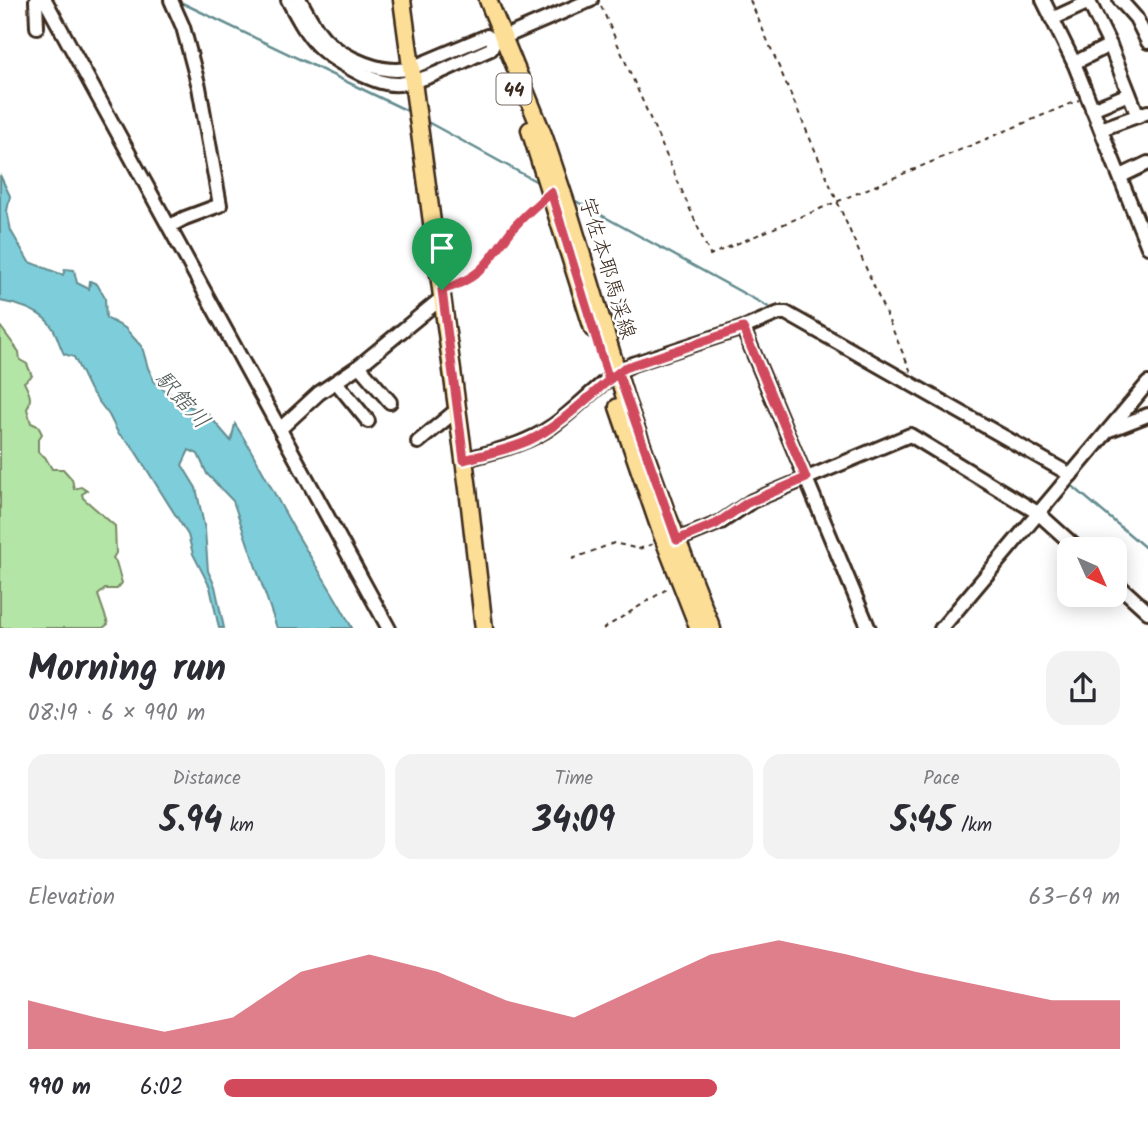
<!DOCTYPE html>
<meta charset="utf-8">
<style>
:root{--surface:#fff;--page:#f2f2f3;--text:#2b2b33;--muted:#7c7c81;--accent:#d1495b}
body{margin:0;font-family:Kalam,"Klee One",sans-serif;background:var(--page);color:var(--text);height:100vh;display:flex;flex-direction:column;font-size:26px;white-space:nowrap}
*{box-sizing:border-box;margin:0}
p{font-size:23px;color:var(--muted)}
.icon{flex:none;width:38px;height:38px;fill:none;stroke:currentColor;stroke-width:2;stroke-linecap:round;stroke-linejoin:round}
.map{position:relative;height:628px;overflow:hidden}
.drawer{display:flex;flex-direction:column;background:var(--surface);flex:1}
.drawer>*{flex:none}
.needle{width:46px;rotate:135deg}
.buttons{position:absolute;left:1057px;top:537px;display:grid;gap:14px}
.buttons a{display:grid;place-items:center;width:70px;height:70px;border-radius:14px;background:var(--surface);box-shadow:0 4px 18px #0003;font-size:35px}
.pin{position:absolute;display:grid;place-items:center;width:60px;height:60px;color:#fff;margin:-72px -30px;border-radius:50% 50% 50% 0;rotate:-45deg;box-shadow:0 0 7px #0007}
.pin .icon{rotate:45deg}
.round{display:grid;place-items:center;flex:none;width:74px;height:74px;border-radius:21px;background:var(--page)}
.overview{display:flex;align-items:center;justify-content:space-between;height:119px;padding:0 28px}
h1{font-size:38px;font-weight:800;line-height:52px}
.metrics{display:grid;grid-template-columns:repeat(3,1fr);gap:10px;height:119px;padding:7px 28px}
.metrics div{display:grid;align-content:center;border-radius:18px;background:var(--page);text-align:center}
.metrics b{font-size:35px;font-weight:800}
.metrics small{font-size:19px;font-weight:400}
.metrics p{font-size:19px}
.chart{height:196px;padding:14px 28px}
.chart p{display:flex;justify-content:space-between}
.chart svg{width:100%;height:126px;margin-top:7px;fill:var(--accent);opacity:.7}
ul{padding:0 28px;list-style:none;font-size:23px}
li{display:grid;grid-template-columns:112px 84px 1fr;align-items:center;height:52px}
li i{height:18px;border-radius:9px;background:var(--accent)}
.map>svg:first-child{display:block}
</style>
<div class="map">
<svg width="1148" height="629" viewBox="0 0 1148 629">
<rect width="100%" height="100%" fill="#fff"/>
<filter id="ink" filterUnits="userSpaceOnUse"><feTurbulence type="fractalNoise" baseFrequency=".0143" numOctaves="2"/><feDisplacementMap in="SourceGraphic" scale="14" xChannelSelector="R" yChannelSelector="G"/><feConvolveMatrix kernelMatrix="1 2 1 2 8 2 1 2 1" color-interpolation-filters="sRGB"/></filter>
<g filter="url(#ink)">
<path fill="#b3e5a6" stroke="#778862" stroke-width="2" d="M 0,326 L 19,352 L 20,360 L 27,364 L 32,376 L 24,382 C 29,393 33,398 27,409 L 31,423 L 38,426 L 42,434 L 38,440 L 38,452 L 45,457 L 52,469 L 63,469 L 72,479 L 74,489 L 81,487 L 87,491 L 82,494 L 83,498 L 115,526 L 116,553 L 113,558 L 116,562 L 122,583 L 117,589 L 105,589 L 98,595 L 108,624 L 103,628 L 0,628 Z"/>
<path fill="#7ecdda" stroke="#638c8f" stroke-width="2" d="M 0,175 L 10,196 L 7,211 L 11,231 L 29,262 L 63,275 L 65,269 L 74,270 L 77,283 L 89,289 L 90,281 L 97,284 L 105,298 L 106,318 L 125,328 L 142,347 L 148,368 L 155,383 L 184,404 L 208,414 L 231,441 L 235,424 C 257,458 274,494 294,529 C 313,563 335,594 352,628 L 277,628 L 233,501 L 207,474 L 198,454 L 189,450 L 182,465 L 196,488 L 205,530 L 208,571 L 215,586 L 224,628 L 219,628 L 210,587 L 193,554 L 188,535 L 132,446 L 118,433 L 109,415 L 90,390 L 74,357 L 64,354 C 59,345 57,334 52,327 C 42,311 17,304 0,301 Z"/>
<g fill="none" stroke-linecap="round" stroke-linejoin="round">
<g stroke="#638c8f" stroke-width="2.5">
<path d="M 178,1 L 412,113"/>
<path d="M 424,120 L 541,184"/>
<path d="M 572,199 L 774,310"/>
<path d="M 1070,484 L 1148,550"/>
</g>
<g stroke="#3b2a1e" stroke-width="18">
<g id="minor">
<path d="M 36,0 L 37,27"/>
<path d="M 45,0 L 389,629"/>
<path d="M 288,0 C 311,43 318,53 363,75 C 374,80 386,85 399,84 C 431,80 462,61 491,49 L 495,41 L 591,0"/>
<path d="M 300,0 C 307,13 314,27 324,38 C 343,58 384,76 411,68 L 487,36 L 495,41"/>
<path d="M 1043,0 L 1074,63 L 1148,247"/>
<path d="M 1120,0 L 1136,18 L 1148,42"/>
<path d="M 1052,19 L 1089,2 L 1110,45 L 1138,116"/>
<path d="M 1074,63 L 1110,45"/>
<path d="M 1092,109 L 1129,94"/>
<path d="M 1101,129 L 1148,112"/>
<path d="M 1121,176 L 1148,163"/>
<path d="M 170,226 L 185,218 L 220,205 L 199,87 L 183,27 L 171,0"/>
<path d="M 743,328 L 869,629"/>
<path d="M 359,366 L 390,402"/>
<path d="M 336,382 L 368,421"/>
<path d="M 280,429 L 319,393 L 359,366 L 443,297"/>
<path d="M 1112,429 L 1148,415"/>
<path d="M 418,442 L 458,409"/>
<path d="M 464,460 C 494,451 525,445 551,427 C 579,408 602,378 633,364 L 743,328 L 779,313 L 786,313 L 1071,475"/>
<path d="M 677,540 L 721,522 L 752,501 L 910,435 L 1038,513 L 1079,550"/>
<path d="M 1115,582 L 1148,612"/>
<path d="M 941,629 L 1148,383"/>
</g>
</g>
<g stroke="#3b2a1e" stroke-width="21">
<g id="major">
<path d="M 402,0 L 468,489 L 484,629"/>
<path d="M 488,0 L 544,137 L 568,209 L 626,401 L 668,517 L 712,629"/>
<path d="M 530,130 L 593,329"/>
<path d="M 618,407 L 661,532 L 699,629"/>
</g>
</g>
<g stroke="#3b2a1e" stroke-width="2" stroke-dasharray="5 5" stroke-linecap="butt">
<path d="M 750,0 L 911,372"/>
<path d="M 601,6 L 710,255 L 1079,100"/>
<path d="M 452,287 C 486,274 494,251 515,226 C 522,217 531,210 540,202"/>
<path d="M 572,559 L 614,543 L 639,549 L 653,544"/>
<path d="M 603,629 L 670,587"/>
</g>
<use href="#minor" stroke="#fff" stroke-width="12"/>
<use href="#major" stroke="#fdde96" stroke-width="16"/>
</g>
</g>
<g fill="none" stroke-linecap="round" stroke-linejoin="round" filter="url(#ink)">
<g stroke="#fff" stroke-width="14">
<path id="route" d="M 442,290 L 464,460 C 485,454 508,450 528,441 C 564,424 592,392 624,368 L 743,328 L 806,478 L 747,503 L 716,524 L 677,540 L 618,373 L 609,380 L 551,192 C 539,203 525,214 515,226 C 488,259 487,276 442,290"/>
</g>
<use href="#route" stroke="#d1495b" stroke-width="9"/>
</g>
<g text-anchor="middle" stroke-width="5" stroke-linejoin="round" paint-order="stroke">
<rect fill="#fff" stroke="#766a62" stroke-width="2" x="496.5" y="73.5" width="35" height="31" rx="5"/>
<g font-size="19" font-weight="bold" fill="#3b2a1e">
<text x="514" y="96">44</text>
</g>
<g font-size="21" fill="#3b2a1e" stroke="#fff">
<text transform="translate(608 268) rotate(73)" y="7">宇佐本耶馬渓線</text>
</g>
<g font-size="23" font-style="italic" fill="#4f5b56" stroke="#fff">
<text transform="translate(183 399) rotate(48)" y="8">駅館川</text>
</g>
</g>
</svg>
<div class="buttons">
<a><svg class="needle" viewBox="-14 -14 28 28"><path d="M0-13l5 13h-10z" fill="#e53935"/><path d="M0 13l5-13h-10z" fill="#7c7c81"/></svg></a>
</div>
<div class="pin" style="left:442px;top:290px;background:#1e9e55"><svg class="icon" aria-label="arrive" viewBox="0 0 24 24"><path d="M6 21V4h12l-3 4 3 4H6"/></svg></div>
</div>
<section class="drawer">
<div class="overview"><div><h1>Morning run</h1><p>08:19 · 6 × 990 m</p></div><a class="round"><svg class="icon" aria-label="share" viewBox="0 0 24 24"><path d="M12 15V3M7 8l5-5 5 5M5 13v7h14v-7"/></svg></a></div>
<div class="metrics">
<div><p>Distance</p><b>5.94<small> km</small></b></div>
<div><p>Time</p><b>34:09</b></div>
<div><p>Pace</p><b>5:45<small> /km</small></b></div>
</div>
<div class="chart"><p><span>Elevation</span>63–69 m</p>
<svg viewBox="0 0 160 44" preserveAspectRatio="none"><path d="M0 44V27L10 33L20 38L30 33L40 17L50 11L60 17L70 27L80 33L90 22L100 11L110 6L120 11L130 17L140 22L150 27L160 27V44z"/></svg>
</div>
<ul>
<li><b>990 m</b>6:02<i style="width:55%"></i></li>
</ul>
</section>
